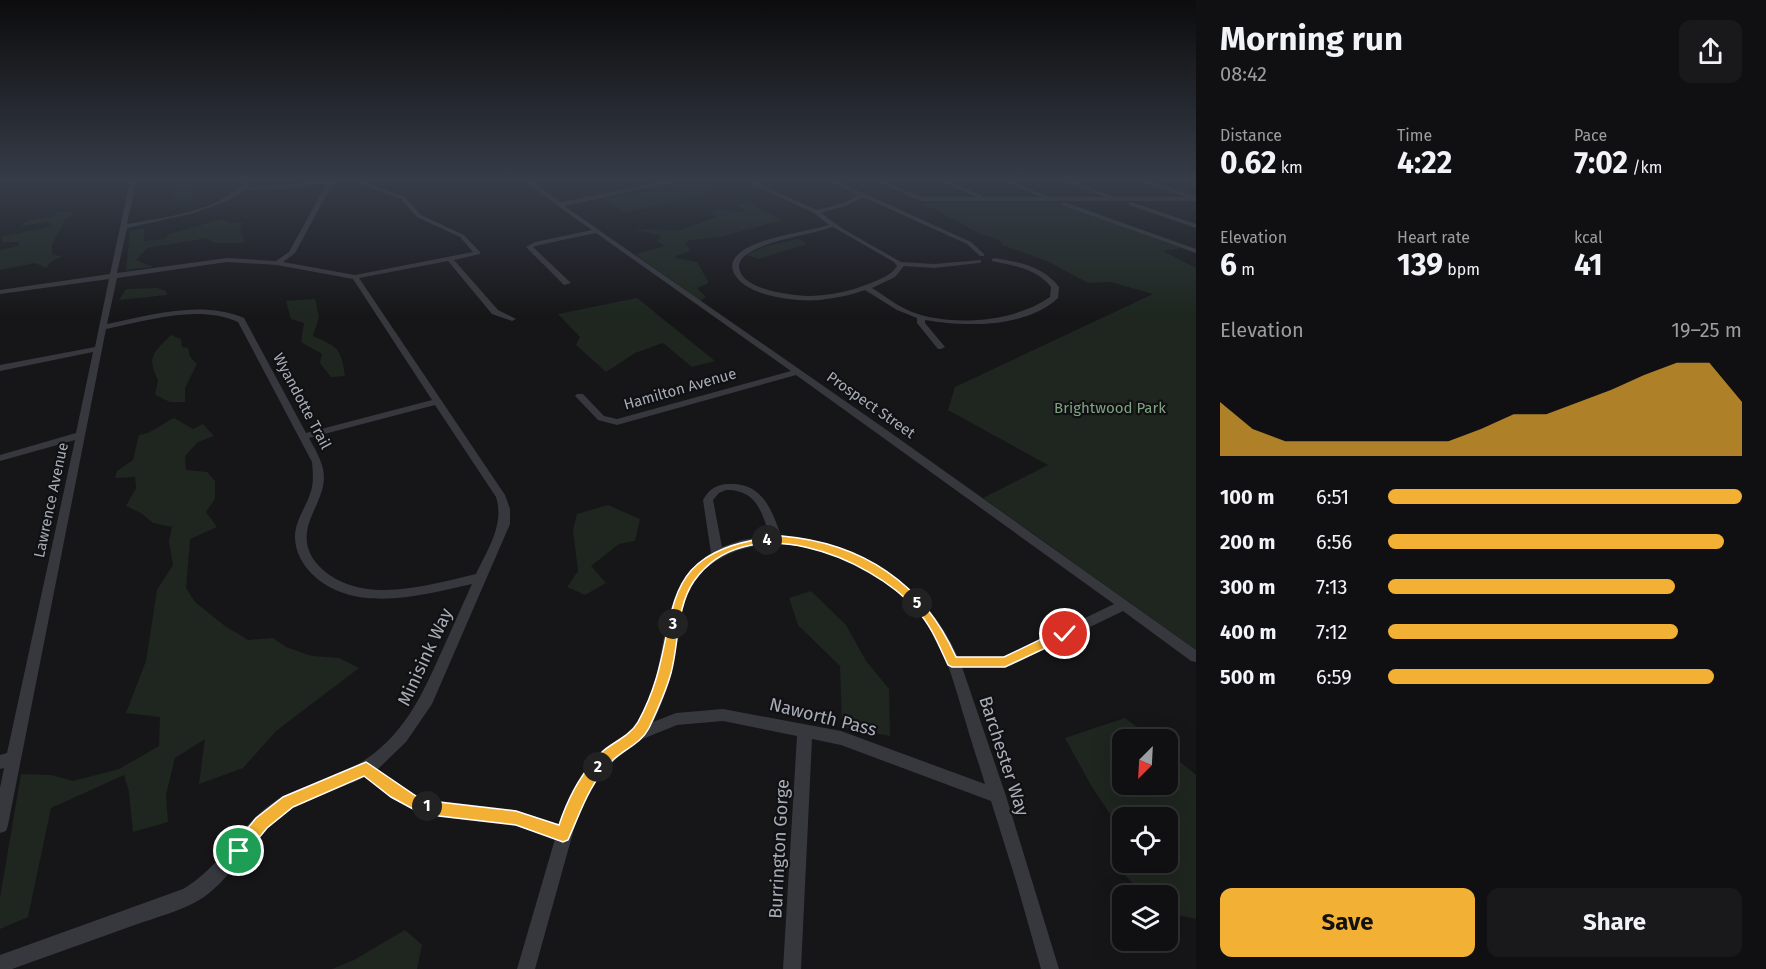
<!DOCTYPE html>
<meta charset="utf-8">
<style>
:root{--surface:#101012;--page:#19191b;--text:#f1f3f6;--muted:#9c9d9f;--line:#303032;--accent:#f2b134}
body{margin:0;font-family:"Fira Sans",sans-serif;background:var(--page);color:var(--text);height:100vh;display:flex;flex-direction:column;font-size:22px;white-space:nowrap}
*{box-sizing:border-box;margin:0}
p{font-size:20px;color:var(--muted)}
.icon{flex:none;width:33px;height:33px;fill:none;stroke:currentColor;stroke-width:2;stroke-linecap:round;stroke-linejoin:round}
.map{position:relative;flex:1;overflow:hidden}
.panel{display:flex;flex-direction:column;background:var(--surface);width:570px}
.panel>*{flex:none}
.needle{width:39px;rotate:204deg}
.controls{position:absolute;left:1112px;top:729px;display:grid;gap:12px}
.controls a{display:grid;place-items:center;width:66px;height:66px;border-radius:12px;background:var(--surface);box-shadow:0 6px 24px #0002,0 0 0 2px var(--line);font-size:30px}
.pin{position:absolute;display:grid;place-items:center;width:51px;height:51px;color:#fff;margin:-26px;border:3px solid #fff;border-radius:50%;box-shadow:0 2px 6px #0007}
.km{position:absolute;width:30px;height:30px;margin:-15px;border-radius:50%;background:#222;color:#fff;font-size:16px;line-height:30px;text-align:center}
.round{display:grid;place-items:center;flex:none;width:63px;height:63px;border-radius:12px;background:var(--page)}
.summary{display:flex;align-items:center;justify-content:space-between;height:102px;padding:0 24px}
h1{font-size:33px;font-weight:700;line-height:45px}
.stats{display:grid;grid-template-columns:repeat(3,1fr);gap:9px;height:102px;padding:6px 24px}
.stats div{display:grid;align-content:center}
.stats b{font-size:30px;font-weight:700}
.stats small{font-size:16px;font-weight:400}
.stats p{font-size:16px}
.chart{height:168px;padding:12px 24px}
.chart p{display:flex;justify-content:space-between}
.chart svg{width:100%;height:108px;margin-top:6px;fill:var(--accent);opacity:.7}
.button{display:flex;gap:12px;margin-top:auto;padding:12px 24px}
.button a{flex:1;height:69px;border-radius:12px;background:var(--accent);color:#111;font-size:24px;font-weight:700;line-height:69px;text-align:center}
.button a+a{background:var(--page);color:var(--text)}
ul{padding:0 24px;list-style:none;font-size:20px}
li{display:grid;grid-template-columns:96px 72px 1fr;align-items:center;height:45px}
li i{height:15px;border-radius:8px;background:var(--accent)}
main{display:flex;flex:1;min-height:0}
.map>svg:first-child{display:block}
</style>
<main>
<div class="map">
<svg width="1196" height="969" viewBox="0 0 1196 969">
<rect width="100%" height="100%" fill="#161618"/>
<g fill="#1e261f">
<path d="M 182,181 L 201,181 L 201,188 L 192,196 L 191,201 L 175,201 L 173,191 Z"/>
<path d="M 694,181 L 714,181 L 731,188 L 625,213 L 605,199 Z"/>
<path d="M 748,202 L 782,220 L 720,237 L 690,240 L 685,243 L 690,251 L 676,256 L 676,258 L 697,262 L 708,281 L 707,284 L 697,288 L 706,297 L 700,301 L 635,254 L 665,246 L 657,241 L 661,236 L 633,229 L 682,230 L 716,217 L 709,211 C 722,207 731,213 744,211 L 736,205 Z"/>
<path d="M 939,202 L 1061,203 L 1180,248 L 1163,251 L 1196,268 L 1196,650 L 983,498 L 1048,465 L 948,410 L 955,387 L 1153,294 L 1111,282 L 1088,283 L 1047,261 L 1002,245 L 1000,240 L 978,233 L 933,208 L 920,204 Z"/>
<path d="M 55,212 L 73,212 L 72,216 L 65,219 C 62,233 48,240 53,255 L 63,256 L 52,261 L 46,268 L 35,263 L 0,270 L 0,250 L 19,246 L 19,242 L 2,242 L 2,237 L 52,226 L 48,222 L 21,226 L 28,220 L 57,216 Z"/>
<path d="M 222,219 L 229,223 L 243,222 L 240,229 L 245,243 L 215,243 L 207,238 L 147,248 L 136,260 L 153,267 L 126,270 L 130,231 L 144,228 L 144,241 L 165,239 L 169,234 Z"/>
<path d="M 799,239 L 806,244 L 759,259 L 747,255 L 766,246 Z"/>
<path d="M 157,288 L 166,291 L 167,295 L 119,300 L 126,289 Z"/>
<path d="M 637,298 L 715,361 L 692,367 L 663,343 L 635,353 L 606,372 L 576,345 L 580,337 L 558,314 Z"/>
<path d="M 315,299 L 319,317 L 313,336 C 338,347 341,348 345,376 L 331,377 L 320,363 L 322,354 L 301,342 L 304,323 L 291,319 L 286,301 Z"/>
<path d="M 171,335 L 181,339 L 182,347 L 188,348 L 190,357 L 197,364 L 185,388 L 185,402 L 170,402 L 155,395 L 158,380 C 146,355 154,353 171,335 Z"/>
<path d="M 174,418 L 193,429 L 203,424 L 214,436 L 198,442 L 185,456 L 186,470 L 207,472 L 215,481 L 215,499 L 206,512 L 217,527 L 190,539 L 186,588 L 195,602 L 225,626 L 248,640 L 273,638 L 286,647 L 312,656 L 339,658 L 359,668 L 276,731 L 243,768 L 199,784 L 205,739 L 175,758 L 166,795 L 168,822 L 133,832 L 129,792 L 124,775 L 51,808 L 28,917 L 0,929 L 0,898 L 21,774 L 51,775 L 73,781 L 119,769 L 159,746 L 160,717 L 126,713 L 146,661 L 157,590 L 173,565 L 169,541 L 172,527 L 153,523 L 141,513 L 126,506 L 136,488 L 135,477 L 115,478 L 117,471 L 133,460 L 139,435 C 154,433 161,424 174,418 Z"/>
<path d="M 608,505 L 640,519 L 635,541 L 619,544 L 591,566 L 606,583 L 585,595 L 567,587 L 578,571 L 573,530 L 577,514 Z"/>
<path d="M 811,591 L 846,625 L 866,661 L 889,689 L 890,736 L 842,727 L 840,666 L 798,625 L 789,598 Z"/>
<path d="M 1125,718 L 1153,739 L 1122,740 L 1122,784 L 1167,784 L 1167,751 L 1196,775 L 1196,919 L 1167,913 L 1167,896 L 1144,895 L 1120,870 L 1124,863 L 1167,862 L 1167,818 L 1122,818 L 1122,832 L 1092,787 L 1065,738 Z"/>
<path d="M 405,930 L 422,945 L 417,969 L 332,969 L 354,960 Z"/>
</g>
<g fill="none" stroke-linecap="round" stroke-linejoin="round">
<g fill="#37383d" fill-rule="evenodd">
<path d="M 130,181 L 136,181 L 127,224 C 166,217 218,212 246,181 L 252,181 L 247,187 L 334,181 L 295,253 L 283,262 L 355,275 L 473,252 L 460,237 L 417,217 L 401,199 L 351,181 L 360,181 L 405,197 L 421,215 L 464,235 L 480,252 L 480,254 L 454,260 L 498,310 L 516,319 L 512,321 L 492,314 L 448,261 L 359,278 L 505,495 L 510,509 L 510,524 L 432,704 L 406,742 L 378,769 L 401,788 L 416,795 L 439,801 L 516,810 L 559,825 C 567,798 580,773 600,754 C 618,738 634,732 645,709 C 671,655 655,590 711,553 L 703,500 C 709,489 717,484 729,484 C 762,482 772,510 781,536 C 858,539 927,586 958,657 L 1004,657 L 1114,604 L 796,375 L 617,425 L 598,420 L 577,398 L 575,396 L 577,394 L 583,394 L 604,416 L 617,419 L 791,371 L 596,233 L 539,245 L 533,247 L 571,283 L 564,285 L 526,247 L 535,242 L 592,230 L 558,206 L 557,205 L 560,203 L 891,433 L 1196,650 L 1196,662 L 1191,661 L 1123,611 L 1010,666 L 1005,667 L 962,667 L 1006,796 L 1059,969 L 1041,969 L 1016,881 L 991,801 L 841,745 L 812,739 L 801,969 L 783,969 L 797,736 L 723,721 L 677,725 L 640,740 L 616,759 L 598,778 L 579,811 L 535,969 L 517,969 L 555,839 L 516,826 L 439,817 L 413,809 L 391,798 L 365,777 C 337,791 304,796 279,817 C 251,841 234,875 204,897 C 183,911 156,917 132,926 C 92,940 52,955 12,969 L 0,969 L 0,955 L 183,889 C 220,868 237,829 271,804 C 297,785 330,782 357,765 C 401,739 420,700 440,655 C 451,631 461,608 472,584 C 423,595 354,615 312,574 C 302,564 295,551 295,537 C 295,521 305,509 310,494 C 314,484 313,473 312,462 L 238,322 C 198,304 147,321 106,329 L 8,825 L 6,831 L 0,833 L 0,788 L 4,768 L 0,769 L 0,755 L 7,753 L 75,440 L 0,461 L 0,455 L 76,433 L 93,352 L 0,371 L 0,365 L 95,347 L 109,279 L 0,294 L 0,290 L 110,274 ZM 327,183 L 289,252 L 276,261 L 227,258 L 117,273 L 127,228 L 194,213 L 229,200 L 243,191 L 284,189 ZM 227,262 L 277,265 L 353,279 L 432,400 L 306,433 L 244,318 C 201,300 151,315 107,324 L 117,278 ZM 435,405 L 496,497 C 505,525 487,550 476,574 C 429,585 363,606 322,569 C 311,559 305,547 307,532 C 308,523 312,515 316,506 C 330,476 324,465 309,438 ZM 726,490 C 757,490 761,511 770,536 L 742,540 L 722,547 L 713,500 L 719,493 ZM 769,544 C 836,543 904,579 936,638 C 950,665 957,694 966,723 C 972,744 979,764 985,784 L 841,731 L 723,709 L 676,713 L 653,722 C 661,706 668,688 672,670 C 676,649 677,628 683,607 C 694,566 730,548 769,544 Z"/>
<path d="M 744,181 L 752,181 L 817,210 L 844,203 L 858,195 L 829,181 L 837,181 L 971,242 L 984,254 L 984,256 L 980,256 L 967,244 L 863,197 L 848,205 L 821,213 L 843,229 L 901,262 L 934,264 L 981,260 L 981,262 L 979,263 L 934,268 L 904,266 L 895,277 L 872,288 C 885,296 897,306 912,312 C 952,327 1015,322 1050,297 L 1051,287 C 1036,268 1014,266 992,261 L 992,259 L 994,258 C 1019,262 1043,266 1059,287 L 1058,298 C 1026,328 965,327 925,320 L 925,323 L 945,347 L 941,349 L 938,349 L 917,323 L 917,318 L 897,310 L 865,290 C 851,295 836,298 820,300 C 797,302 743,297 733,271 C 730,263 735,256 742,251 C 764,236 803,233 829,225 L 814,213 ZM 833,227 L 894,262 L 897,266 C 892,275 880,279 871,283 C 851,291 829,296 807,296 C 790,295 741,290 739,267 C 739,260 744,256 749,253 C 774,238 806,236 833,227 Z"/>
<path d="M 875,181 L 883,181 L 922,197 L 978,197 L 938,181 L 947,181 L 982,195 L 982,197 L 1042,197 L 1002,181 L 1011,181 L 1050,197 L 1105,197 L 1062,181 L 1071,181 L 1115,197 L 1196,197 L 1196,201 L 921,201 Z"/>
<path d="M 1064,202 L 1196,249 L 1196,253 L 1062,205 L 1061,204 Z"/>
<path d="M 1131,202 L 1196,224 L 1196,228 L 1129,205 L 1128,204 Z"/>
</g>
<g fill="#37383d" fill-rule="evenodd">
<path d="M 524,181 L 532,181 L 561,202 L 665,181 L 679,181 L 560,207 Z"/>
<path d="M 1137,181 L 1148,181 L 1196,196 L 1196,200 Z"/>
</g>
</g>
<linearGradient id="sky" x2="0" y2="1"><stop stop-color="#0c0c0d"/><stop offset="0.57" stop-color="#363c48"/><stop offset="1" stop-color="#363c48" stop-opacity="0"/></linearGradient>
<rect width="1196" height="317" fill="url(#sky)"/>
<path fill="#f2b134" stroke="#fff" stroke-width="1.5" d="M 782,536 C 862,543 923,583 956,657 L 1004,657 L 1060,630 L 1069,630 L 1071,634 L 1069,637 L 1005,667 L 952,667 L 948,665 C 939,646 932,627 917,610 C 869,556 746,507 694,581 C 676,607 679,644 671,673 C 666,691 657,711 649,728 C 641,744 624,749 612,761 C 589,784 581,811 568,840 L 563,842 L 516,825 L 439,816 L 413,809 L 391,797 L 364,776 L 293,807 L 267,828 L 244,856 L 239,858 L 234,856 L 231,851 L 234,845 L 256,818 L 283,797 L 366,762 L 416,796 L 439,802 L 516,811 L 559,825 C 568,798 582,771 603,751 C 615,741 630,736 638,722 C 690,629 637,550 782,536 Z"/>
<g text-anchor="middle" stroke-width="4.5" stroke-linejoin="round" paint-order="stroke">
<g font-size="15" fill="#a8adb8" stroke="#111113">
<text transform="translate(680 389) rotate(-16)" y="5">Hamilton Avenue</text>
<text transform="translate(302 401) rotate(62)" y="5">Wyandotte Trail</text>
<text transform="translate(871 405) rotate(35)" y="5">Prospect Street</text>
<text transform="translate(51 500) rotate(-78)" y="5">Lawrence Avenue</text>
</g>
<g font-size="15" fill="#7fa381" stroke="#111113">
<text x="1110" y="413">Brightwood Park</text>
</g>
<g font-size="18" fill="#a8adb8" stroke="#111113">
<text transform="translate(425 657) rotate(-65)" y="6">Minisink Way</text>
<text transform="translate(823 717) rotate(14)" y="6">Naworth Pass</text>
<text transform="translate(1004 756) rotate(72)" y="6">Barchester Way</text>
<text transform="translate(779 849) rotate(-87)" y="6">Burrington Gorge</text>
</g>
</g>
</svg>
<div class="controls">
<a><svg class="needle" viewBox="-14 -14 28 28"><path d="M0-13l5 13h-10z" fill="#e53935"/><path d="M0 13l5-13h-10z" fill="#9c9d9f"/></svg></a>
<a><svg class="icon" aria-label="locate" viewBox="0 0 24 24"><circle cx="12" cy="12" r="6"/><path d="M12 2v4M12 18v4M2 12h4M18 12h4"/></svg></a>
<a><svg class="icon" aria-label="layers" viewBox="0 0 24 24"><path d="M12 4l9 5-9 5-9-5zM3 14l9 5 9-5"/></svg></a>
</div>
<div class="pin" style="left:239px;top:851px;background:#1e9e55"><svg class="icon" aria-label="arrive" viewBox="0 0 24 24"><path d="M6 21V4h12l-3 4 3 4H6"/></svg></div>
<div class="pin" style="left:1065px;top:634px;background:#d93025"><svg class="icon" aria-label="check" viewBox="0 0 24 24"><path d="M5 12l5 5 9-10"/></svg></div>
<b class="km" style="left:427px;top:806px">1</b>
<b class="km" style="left:598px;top:767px">2</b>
<b class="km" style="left:673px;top:624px">3</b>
<b class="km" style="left:767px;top:540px">4</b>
<b class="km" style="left:917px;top:603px">5</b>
</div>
<section class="panel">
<div class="summary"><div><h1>Morning run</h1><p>08:42</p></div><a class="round"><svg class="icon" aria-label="share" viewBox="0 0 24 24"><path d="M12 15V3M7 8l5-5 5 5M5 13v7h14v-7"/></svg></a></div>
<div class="stats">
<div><p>Distance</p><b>0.62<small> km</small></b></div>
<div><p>Time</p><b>4:22</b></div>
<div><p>Pace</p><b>7:02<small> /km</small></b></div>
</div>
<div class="stats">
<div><p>Elevation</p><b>6<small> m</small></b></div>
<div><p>Heart rate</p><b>139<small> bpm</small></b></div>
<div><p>kcal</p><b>41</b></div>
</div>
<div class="chart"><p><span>Elevation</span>19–25 m</p>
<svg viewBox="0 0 160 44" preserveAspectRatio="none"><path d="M0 44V22L10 33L20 38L30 38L40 38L50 38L60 38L70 38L80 33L90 27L100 27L110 22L120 17L130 11L140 6L150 6L160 22V44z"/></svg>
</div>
<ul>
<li><b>100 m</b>6:51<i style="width:100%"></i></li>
<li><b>200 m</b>6:56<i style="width:95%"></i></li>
<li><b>300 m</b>7:13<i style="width:81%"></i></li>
<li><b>400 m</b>7:12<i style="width:82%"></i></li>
<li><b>500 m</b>6:59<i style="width:92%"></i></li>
</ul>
<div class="button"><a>Save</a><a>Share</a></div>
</section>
</main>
